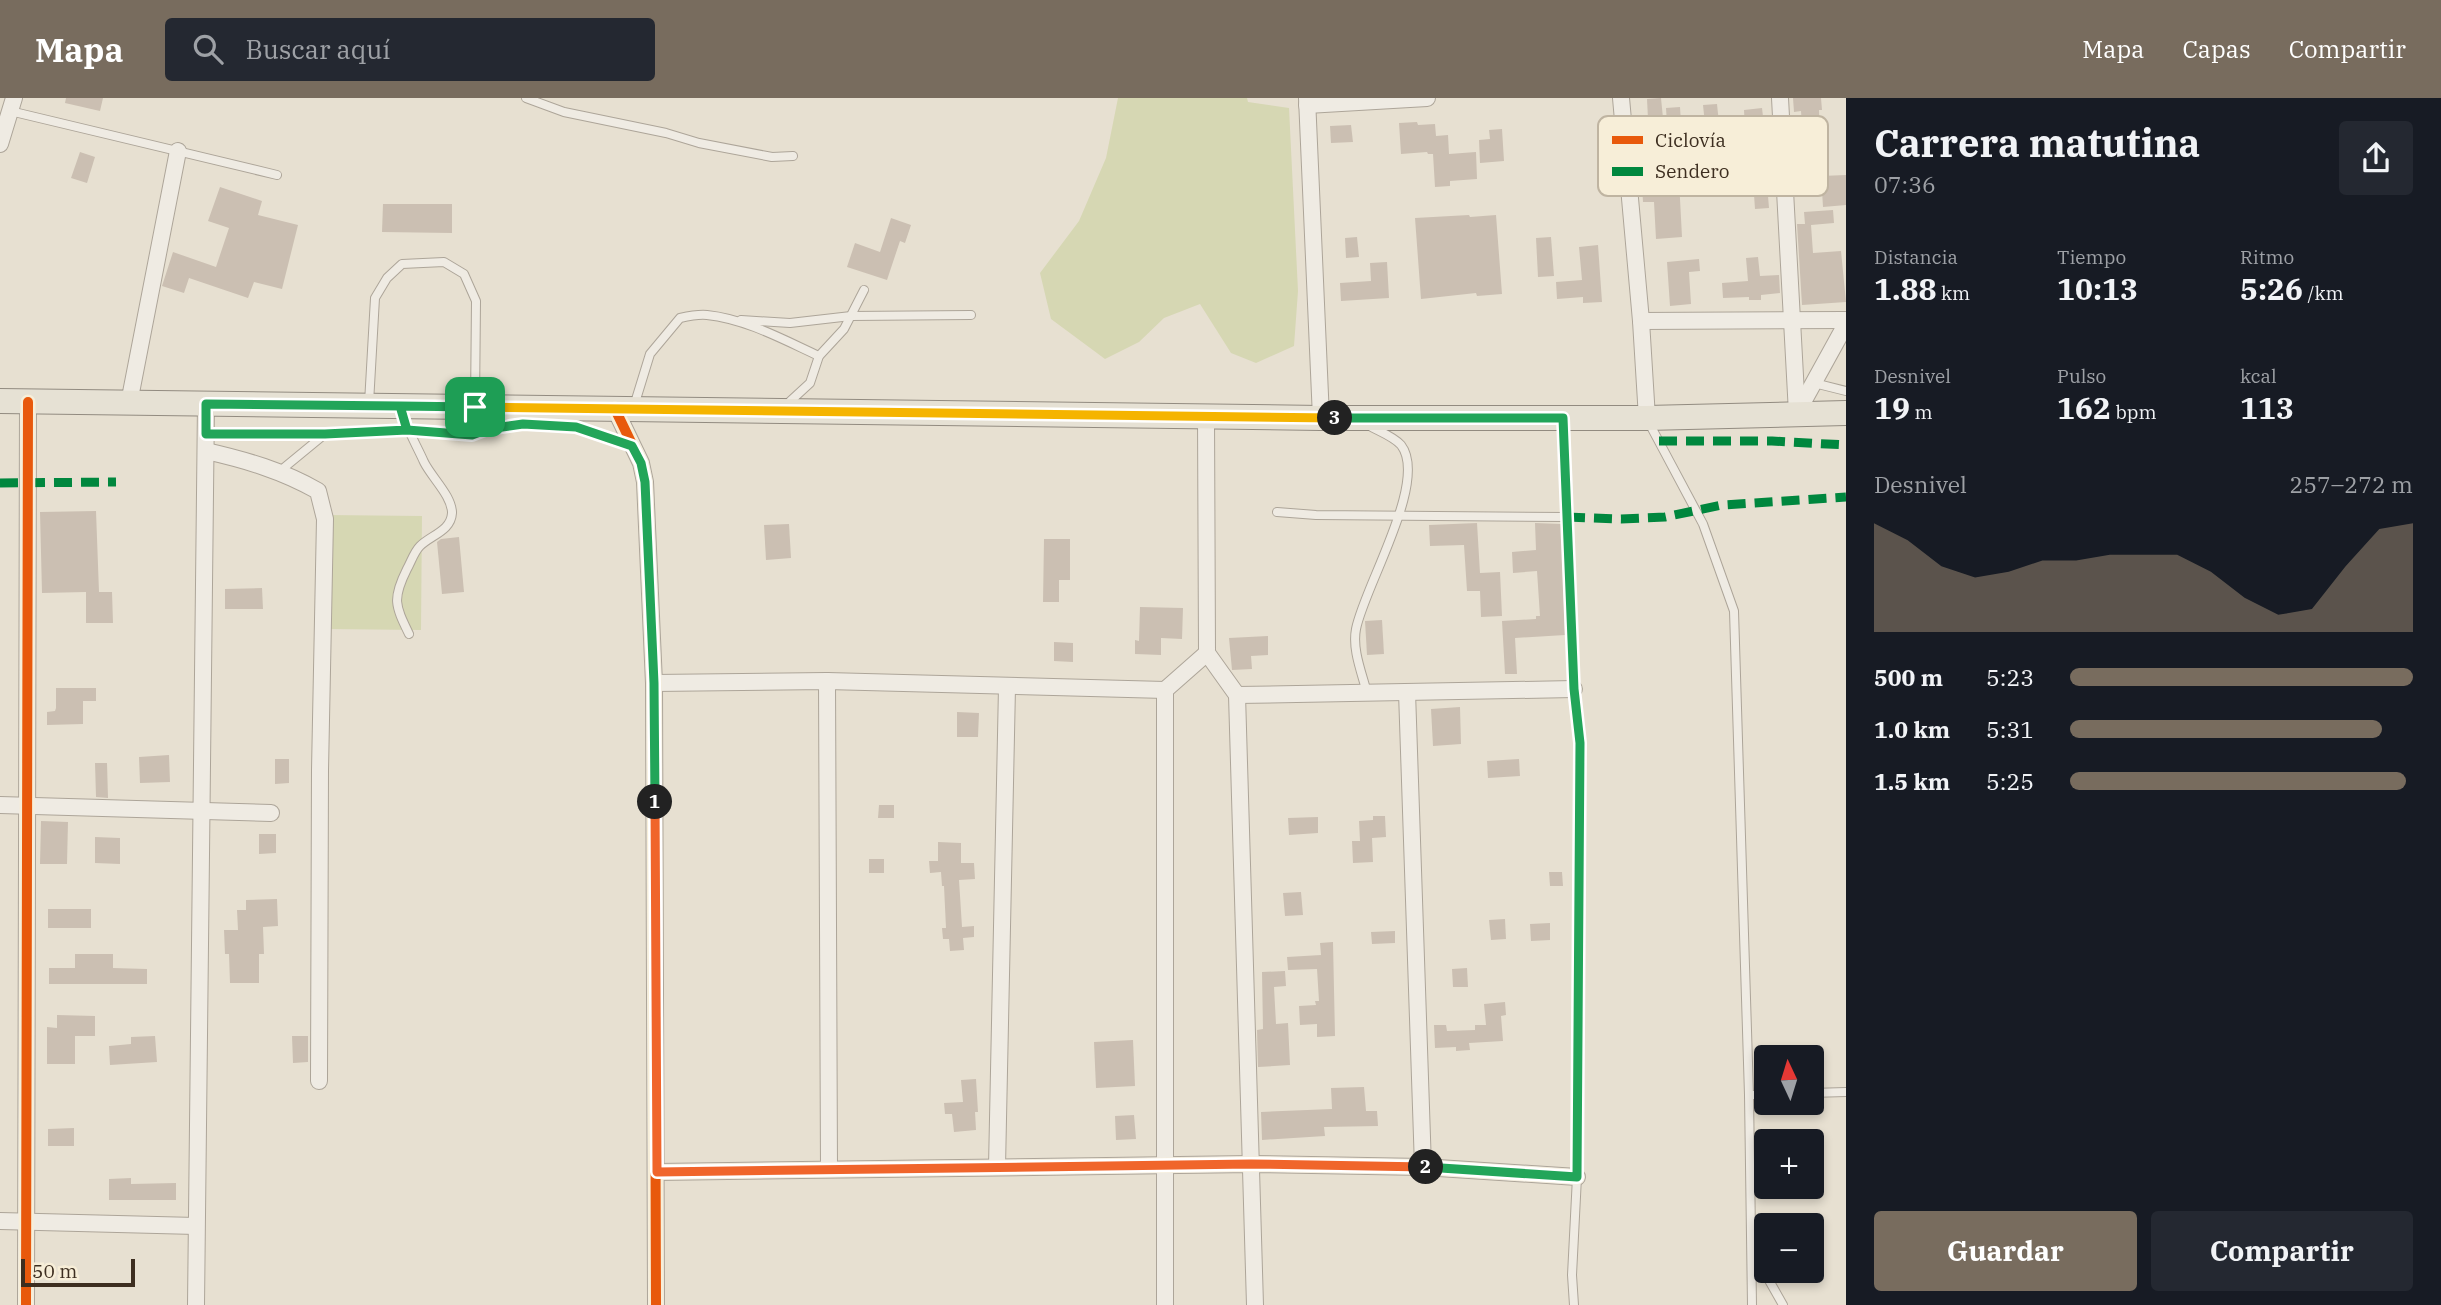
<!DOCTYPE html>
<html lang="es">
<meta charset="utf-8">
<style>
:root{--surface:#171b24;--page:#242831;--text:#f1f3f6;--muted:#9ea1a6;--accent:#786c5e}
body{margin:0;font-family:"IBM Plex Serif",serif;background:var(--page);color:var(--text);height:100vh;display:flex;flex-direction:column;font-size:26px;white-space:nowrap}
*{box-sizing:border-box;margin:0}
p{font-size:23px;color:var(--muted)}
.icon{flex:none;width:38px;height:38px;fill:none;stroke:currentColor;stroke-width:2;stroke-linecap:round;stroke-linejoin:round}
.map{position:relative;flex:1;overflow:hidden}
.drawer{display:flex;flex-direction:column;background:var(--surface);width:595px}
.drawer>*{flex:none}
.needle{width:46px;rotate:356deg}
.controls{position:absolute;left:1754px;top:947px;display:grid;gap:14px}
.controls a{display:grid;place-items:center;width:70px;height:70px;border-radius:7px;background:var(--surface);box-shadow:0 4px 10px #0003;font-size:35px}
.scale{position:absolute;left:21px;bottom:18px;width:114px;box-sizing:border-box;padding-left:7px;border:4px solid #3d2e20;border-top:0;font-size:19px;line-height:24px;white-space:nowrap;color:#3d2e20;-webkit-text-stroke:5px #f7eed8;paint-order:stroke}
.pin{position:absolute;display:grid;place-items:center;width:60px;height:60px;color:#fff;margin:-30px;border-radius:14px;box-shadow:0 4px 10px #0006}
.km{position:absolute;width:35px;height:35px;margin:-18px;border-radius:50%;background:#222;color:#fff;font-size:19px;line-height:35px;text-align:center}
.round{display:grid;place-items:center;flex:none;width:74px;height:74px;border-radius:7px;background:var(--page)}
.overview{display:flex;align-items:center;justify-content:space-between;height:119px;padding:0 28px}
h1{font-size:38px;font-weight:700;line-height:52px}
.stats{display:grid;grid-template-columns:repeat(3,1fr);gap:10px;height:119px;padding:7px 28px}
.stats div{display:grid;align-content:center}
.stats b{font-size:30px;font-weight:700}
.stats small{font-size:19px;font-weight:400}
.stats p{font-size:19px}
.chart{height:196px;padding:14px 28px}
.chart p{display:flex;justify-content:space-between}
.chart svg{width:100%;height:126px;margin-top:7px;fill:var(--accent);opacity:.7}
.primary-button{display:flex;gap:14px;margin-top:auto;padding:14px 28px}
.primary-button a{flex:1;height:80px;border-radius:7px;background:var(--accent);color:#fff;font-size:28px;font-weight:700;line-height:80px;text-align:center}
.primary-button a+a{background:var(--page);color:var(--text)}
ul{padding:0 28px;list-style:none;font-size:23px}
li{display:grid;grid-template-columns:112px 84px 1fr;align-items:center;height:52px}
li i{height:18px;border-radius:9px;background:var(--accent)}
header{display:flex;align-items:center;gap:42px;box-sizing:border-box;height:98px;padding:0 35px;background:var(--accent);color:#fff}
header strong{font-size:33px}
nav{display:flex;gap:38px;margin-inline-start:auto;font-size:24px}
.search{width:490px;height:63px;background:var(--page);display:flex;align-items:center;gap:18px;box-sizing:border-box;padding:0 24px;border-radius:7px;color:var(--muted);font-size:26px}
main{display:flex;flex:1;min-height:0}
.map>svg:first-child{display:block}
</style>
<header>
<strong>Mapa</strong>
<div class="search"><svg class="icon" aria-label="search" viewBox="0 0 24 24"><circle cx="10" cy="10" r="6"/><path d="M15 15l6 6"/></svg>Buscar aquí</div>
<nav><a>Mapa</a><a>Capas</a><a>Compartir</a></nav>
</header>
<main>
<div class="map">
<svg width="1846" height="1207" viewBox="0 0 1846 1207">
<rect width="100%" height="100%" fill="#e7e0d1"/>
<g fill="#d6d7b3">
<path d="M 1118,0 L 1247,0 L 1248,4 L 1289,10 L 1298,193 L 1294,248 L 1256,265 L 1231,255 L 1200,206 L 1164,220 L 1139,244 L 1105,261 L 1051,221 L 1040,175 L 1079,123 L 1106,60 Z"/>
<path d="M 327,417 L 422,418 L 421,532 L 325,531 Z"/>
</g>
<g fill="#cbbfb2">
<path d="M 66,0 L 103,0 L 100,13 L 65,5 Z"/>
<path d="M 1661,0 L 1663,20 L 1648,21 L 1647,1 Z"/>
<path d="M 1793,0 L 1821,0 L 1822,12 L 1819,12 L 1820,39 L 1803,41 L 1801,13 L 1794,14 Z"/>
<path d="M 1717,6 L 1719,25 L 1705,26 L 1703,7 Z"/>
<path d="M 1680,9 L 1681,24 L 1667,25 L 1666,10 Z"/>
<path d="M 1762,10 L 1764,27 L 1771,26 L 1772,50 L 1764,50 L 1769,110 L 1755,111 L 1753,82 L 1748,82 L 1747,73 L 1737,73 L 1735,57 L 1751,56 L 1750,31 L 1745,31 L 1744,12 Z"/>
<path d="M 1417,24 L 1418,27 L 1435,26 L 1436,38 L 1448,37 L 1449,56 L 1476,54 L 1477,81 L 1450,83 L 1450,88 L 1435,89 L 1433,56 L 1428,56 L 1427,54 L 1401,56 L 1399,25 Z"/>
<path d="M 1351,27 L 1353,44 L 1331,45 L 1330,28 Z"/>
<path d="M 1502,31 L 1504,63 L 1480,65 L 1479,42 L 1490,41 L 1489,32 Z"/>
<path d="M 80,54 L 95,59 L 87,85 L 71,80 Z"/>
<path d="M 1693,60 L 1695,81 L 1679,82 L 1682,139 L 1656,141 L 1654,104 L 1643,104 L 1642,87 L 1650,87 L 1648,63 Z"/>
<path d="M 1846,77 L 1846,107 L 1823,109 L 1821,78 Z"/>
<path d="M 220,89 L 262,103 L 258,117 L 298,127 L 282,191 L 254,184 L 248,200 L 189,180 L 184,195 L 162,188 L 173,154 L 216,169 L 229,130 L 208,123 Z"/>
<path d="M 383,106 L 452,106 L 452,135 L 382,134 Z"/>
<path d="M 1833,112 L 1834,125 L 1811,127 L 1813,155 L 1841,153 L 1846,204 L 1802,207 L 1797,126 L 1805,126 L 1804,114 Z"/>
<path d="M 1469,117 L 1470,119 L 1496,117 L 1502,196 L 1477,198 L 1476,195 L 1421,201 L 1415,120 Z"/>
<path d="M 891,120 L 911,127 L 905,145 L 900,143 L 887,182 L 847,169 L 855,145 L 880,154 Z"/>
<path d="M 1357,139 L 1359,159 L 1346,160 L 1345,140 Z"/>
<path d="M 1551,139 L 1554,178 L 1538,179 L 1536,140 Z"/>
<path d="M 1598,147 L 1602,204 L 1583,205 L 1583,199 L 1557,201 L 1556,184 L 1582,182 L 1579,149 Z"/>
<path d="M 1758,159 L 1760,178 L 1779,177 L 1780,195 L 1761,197 L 1761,202 L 1749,202 L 1749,199 L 1723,200 L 1722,185 L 1748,183 L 1746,160 Z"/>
<path d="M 1699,161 L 1700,173 L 1689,174 L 1691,206 L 1670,208 L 1667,164 Z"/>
<path d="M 1387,164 L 1389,200 L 1341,203 L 1340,185 L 1371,183 L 1370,165 Z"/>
<path d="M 96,413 L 99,494 L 112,494 L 113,525 L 86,525 L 86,494 L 42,495 L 40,414 Z"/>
<path d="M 1477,425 L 1480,475 L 1500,474 L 1502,518 L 1481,519 L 1480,493 L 1467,493 L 1464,447 L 1430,448 L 1429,427 Z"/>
<path d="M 1535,425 L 1561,426 L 1565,537 L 1515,540 L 1517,576 L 1505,576 L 1502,523 L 1536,521 L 1536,518 L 1540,518 L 1537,473 L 1513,475 L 1512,454 L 1536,452 Z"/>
<path d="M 789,426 L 791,460 L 766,462 L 764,427 Z"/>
<path d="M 459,439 L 464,494 L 442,496 L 437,444 L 441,441 Z"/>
<path d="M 1044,441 L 1070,441 L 1070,482 L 1059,482 L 1059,504 L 1043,504 Z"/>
<path d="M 262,490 L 263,511 L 225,511 L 225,491 Z"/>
<path d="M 1140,509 L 1183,510 L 1182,541 L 1161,540 L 1161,557 L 1135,556 L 1135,542 L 1139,543 Z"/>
<path d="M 1382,522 L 1384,556 L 1367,557 L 1365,523 Z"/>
<path d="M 1268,538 L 1268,557 L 1251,558 L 1252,571 L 1232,572 L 1229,540 Z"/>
<path d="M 1054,544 L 1073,545 L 1073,564 L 1054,563 Z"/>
<path d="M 56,590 L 96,590 L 96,603 L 83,603 L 83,626 L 47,627 L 47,614 L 55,613 L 56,610 Z"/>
<path d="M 1460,609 L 1461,646 L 1433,648 L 1431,611 Z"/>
<path d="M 957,614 L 979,615 L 978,639 L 957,639 Z"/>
<path d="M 169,657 L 170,684 L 140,685 L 139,659 Z"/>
<path d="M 275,661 L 289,661 L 289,685 L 275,686 Z"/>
<path d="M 1519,661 L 1520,678 L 1488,680 L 1487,663 Z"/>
<path d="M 95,665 L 107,665 L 108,700 L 96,699 Z"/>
<path d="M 879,707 L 894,707 L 894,720 L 878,720 Z"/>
<path d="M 1373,718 L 1385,718 L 1386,739 L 1372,740 L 1373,764 L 1353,765 L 1352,743 L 1360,743 L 1359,723 L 1373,722 Z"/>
<path d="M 1318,719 L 1318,735 L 1289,737 L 1288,720 Z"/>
<path d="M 41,723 L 68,724 L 67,766 L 40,766 Z"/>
<path d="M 259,736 L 276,736 L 276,755 L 259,756 Z"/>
<path d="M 95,739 L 120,740 L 120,766 L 95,765 Z"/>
<path d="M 938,744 L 961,745 L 961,765 L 974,765 L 975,781 L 959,782 L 962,829 L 974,828 L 974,839 L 963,840 L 964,852 L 950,853 L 949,841 L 943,841 L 942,830 L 946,830 L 944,788 L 942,788 L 941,774 L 930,775 L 929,763 L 938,763 Z"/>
<rect x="869" y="761" width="15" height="14"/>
<path d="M 1549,774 L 1562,774 L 1563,788 L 1550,788 Z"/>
<path d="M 1301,794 L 1303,817 L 1285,818 L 1283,795 Z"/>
<path d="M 277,801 L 278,828 L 263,829 L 264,856 L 259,856 L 259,885 L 230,885 L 229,856 L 225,856 L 224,832 L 238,832 L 237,812 L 246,812 L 246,802 Z"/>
<rect x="48" y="811" width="43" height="19"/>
<path d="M 1505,821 L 1506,841 L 1491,842 L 1489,822 Z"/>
<path d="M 1550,825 L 1550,842 L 1531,843 L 1530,826 Z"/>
<path d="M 1395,833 L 1395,845 L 1372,846 L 1371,834 Z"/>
<path d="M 1333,844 L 1335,938 L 1317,939 L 1317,926 L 1300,927 L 1299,908 L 1316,907 L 1315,903 L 1319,903 L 1317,871 L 1288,872 L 1287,859 L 1321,857 L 1320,845 Z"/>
<path d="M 75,856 L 113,856 L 113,870 L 147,871 L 147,886 L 49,886 L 49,870 L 75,870 Z"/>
<path d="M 1467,870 L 1468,889 L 1453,889 L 1452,871 Z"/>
<path d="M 1285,873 L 1286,888 L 1274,889 L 1276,926 L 1288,925 L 1290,967 L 1258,969 L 1257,932 L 1263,931 L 1262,874 Z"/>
<path d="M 1505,904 L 1506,917 L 1501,918 L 1503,943 L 1469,945 L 1470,952 L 1456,953 L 1456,949 L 1435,950 L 1434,927 L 1446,927 L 1447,933 L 1475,932 L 1475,927 L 1486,927 L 1484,906 Z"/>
<path d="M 57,917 L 95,918 L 95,938 L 75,938 L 75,966 L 47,966 L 47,929 L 57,930 Z"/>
<path d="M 155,938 L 157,964 L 110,967 L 109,948 L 131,946 L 131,939 Z"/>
<path d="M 292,938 L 308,938 L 308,964 L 293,965 Z"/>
<path d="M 1133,942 L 1135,988 L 1096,990 L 1094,944 Z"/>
<path d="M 976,981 L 978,1014 L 975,1014 L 976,1032 L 954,1034 L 952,1016 L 945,1016 L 944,1005 L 963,1004 L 961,982 Z"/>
<path d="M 1364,989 L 1366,1013 L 1377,1013 L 1378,1028 L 1324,1029 L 1325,1038 L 1262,1042 L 1261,1014 L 1332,1011 L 1331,990 Z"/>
<path d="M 1134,1017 L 1136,1041 L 1116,1042 L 1115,1018 Z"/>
<path d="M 74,1030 L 74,1048 L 48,1048 L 48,1031 Z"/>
<path d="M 131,1080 L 131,1086 L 176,1085 L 176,1102 L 109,1102 L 109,1081 Z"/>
</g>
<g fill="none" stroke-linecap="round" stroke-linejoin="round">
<g stroke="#ada599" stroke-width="10">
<g id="service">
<path d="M 526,0 L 564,14 L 666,35 L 699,45 L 772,59 L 793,58"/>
<path d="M 10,13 L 277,77"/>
<path d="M 741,222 L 790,225 L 851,218 L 971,217"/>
<path d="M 1814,285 L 1846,293"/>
<path d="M 369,305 L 375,200 L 387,180 L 402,166 L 444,164 L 464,176 L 476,203 L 475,306"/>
<path d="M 634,308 L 650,256 L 680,220 C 689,218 698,216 707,217 C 746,221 784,242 819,258"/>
<path d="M 785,308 L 810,285 L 819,258 L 844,231 L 864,192"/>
<path d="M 401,311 C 406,330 416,346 424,364 C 432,380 452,398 452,415 C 451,433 431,437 420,448 C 414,454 411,464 407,471 C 392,501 395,507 409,536"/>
<path d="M 1563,323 L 1574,591 L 1580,645 L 1577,1079 L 1572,1177 L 1574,1207"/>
<path d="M 1648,323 L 1703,426 L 1734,513 L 1749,997 L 1752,1207"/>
<path d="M 206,336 L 325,336 L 407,332 L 472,337 L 488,332 L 523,326 L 576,329 L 632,348"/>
<path d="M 280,373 L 325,336"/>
<path d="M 1277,414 L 1316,417 L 1567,419"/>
<path d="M 1367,595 C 1362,575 1352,552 1356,531 C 1364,489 1429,383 1401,347 C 1393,338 1378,333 1368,327"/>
<path d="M 1811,995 L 1846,994"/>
<path d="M 1749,997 L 1766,997"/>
<path d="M 1753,1154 L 1783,1207"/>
</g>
</g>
<g stroke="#ada599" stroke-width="18">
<g id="minor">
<path d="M 1307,0 L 1321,320"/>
<path d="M 1621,0 L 1641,223 L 1647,320"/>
<path d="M 1780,0 L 1797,315"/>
<path d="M 1307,7 L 1427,0"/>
<path d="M 0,46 L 14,0"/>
<path d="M 1641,223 L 1846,222"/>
<path d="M 129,305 L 178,53"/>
<path d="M 615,311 L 641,365 L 645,384 L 654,585 L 656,1207"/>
<path d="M 1797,315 L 1846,226"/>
<path d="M 1206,318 L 1207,555 L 1237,597 L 1574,591"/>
<path d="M 206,353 C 246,362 283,373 318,393 L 325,421 L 320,672 L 319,983"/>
<path d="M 827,583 L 829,1071"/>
<path d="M 654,585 L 827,583 L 1165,592 L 1207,555"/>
<path d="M 1165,592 L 1165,1207"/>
<path d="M 1407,594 L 1423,1069"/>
<path d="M 1237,597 L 1255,1207"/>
<path d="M 0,707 L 271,715"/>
<path d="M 997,1069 L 1007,589"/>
<path d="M 657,1074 L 1251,1066 L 1423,1069 L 1577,1079"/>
<path d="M 0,1123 L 196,1128"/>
<path d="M 26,1207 L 28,304"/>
<path d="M 196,1207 L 206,306"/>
</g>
</g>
<g stroke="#928b80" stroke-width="26">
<path id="primary" d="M 0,303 L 1321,320 L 1647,320 L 1846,315"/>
</g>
<use href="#service" stroke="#efebe3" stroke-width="8"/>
<use href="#minor" stroke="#efebe3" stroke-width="16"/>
<use href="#primary" stroke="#e6e1d4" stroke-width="24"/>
<g stroke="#00873e" stroke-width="9" stroke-dasharray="18 9" stroke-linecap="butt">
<path d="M 1659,343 L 1772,343 L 1846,347"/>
<path d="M 0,385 L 116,384"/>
<path d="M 1567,419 L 1621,421 L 1665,419 L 1722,407 L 1846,399"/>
</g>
<g stroke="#f7eed8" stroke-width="15">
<g id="cycleway">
<path d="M 615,311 L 641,365 L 645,384 L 654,585 L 656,1207"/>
<path d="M 657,1074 L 1251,1066 L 1423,1069 L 1577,1079"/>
<path d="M 26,1207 L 28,304"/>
</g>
</g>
<use href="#cycleway" stroke="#e8590c" stroke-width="10"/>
</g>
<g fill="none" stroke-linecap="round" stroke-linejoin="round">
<g stroke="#fff" stroke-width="14">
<path id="split-1" d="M 475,309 L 400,308 L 407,332 L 325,336 L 206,336 L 206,306 L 400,308 L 407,332 L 472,337 L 488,331 L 523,326 L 576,329 L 632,348 L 641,365 L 645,384 L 654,585 L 655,704"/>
</g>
<g stroke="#fff" stroke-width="14">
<path id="split-2" d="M 655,704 L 657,1074 L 1251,1066 L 1426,1069"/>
</g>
<g stroke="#fff" stroke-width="14">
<path id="split-3" d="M 1335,320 L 1563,320 L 1574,591 L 1580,645 L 1577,1079 L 1426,1069"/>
</g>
<g stroke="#fff" stroke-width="14">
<path id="split-4" d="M 475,309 L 1335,320"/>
</g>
<use href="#split-1" stroke="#22a559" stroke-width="9"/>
<use href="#split-2" stroke="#f0652b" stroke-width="9"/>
<use href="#split-3" stroke="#22a559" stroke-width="9"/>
<use href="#split-4" stroke="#f5b400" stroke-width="9"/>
</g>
<rect x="1598" y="18" width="230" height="80" rx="10" fill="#f7eed8" stroke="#bfb4a1" stroke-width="2"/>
<rect x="1612" y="38" width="31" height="8" fill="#e8590c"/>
<rect x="1612" y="69" width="31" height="9" fill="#00873e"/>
<g font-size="19" fill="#3d2e20">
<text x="1655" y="49">Ciclovía</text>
<text x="1655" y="80">Sendero</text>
</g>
</svg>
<div class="controls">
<a><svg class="needle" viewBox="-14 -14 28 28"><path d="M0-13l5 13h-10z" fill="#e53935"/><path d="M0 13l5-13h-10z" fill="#9ea1a6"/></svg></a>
<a>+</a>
<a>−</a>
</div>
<div class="scale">50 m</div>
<div class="pin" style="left:475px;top:309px;background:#1e9e55"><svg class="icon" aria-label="arrive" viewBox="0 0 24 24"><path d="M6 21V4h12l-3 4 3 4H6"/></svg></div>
<b class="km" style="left:655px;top:704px">1</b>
<b class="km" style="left:1426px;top:1069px">2</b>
<b class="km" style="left:1335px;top:320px">3</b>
</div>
<section class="drawer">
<div class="overview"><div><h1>Carrera matutina</h1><p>07:36</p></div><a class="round"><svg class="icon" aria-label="share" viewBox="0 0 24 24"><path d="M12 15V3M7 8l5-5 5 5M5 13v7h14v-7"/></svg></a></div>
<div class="stats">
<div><p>Distancia</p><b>1.88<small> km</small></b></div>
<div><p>Tiempo</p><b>10:13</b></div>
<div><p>Ritmo</p><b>5:26<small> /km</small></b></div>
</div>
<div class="stats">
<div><p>Desnivel</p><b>19<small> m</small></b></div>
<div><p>Pulso</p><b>162<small> bpm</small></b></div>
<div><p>kcal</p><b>113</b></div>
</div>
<div class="chart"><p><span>Desnivel</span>257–272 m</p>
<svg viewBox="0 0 160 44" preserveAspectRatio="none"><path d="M0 44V6L10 12L20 21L30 25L40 23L50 19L60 19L70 17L80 17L90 17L100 23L110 32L120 38L130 36L140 21L150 8L160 6V44z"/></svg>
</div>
<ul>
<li><b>500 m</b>5:23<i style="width:100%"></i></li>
<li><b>1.0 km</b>5:31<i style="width:91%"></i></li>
<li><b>1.5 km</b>5:25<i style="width:98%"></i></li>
</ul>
<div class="primary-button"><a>Guardar</a><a>Compartir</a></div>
</section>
</main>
